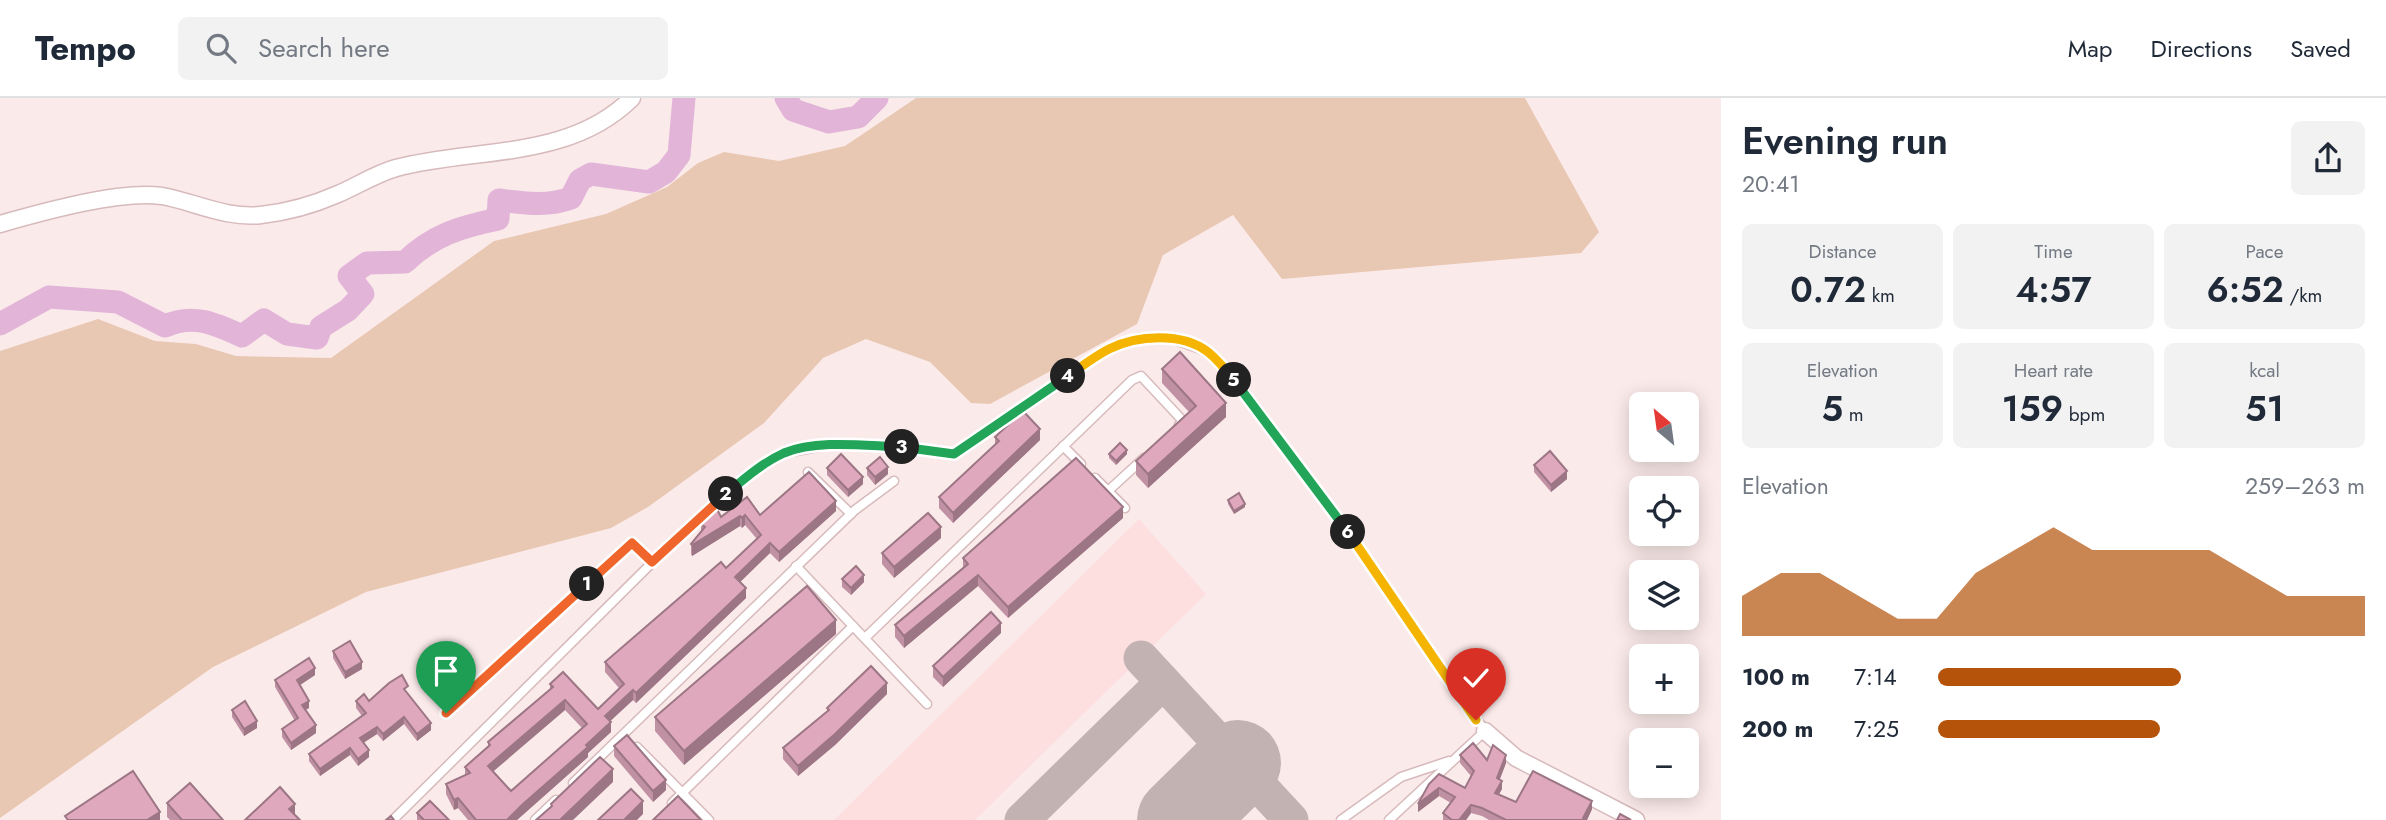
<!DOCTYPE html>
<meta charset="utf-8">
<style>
:root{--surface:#fff;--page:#f2f2f3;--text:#1f2937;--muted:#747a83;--line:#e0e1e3;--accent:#b45309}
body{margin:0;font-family:Jost,sans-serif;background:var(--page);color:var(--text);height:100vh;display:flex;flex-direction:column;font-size:26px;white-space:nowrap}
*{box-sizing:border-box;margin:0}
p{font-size:23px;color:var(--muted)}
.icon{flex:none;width:38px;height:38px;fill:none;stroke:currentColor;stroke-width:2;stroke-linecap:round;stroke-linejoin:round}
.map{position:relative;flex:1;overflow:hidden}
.details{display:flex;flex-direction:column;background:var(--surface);width:665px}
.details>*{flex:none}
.needle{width:46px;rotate:331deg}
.controls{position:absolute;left:1629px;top:294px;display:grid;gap:14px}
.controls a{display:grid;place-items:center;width:70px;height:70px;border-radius:10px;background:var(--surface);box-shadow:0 4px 18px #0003;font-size:35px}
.pin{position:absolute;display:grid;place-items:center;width:60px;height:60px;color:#fff;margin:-72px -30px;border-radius:50% 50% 50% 0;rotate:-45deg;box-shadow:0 0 7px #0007}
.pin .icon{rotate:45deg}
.km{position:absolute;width:35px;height:35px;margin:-18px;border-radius:50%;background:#222;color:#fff;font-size:19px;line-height:35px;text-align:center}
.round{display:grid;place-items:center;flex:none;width:74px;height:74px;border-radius:10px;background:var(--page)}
.headline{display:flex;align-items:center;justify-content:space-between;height:119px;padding:0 21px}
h1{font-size:38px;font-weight:600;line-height:52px}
.figures{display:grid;grid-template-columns:repeat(3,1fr);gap:10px;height:119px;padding:7px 21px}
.figures div{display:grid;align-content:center;border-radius:10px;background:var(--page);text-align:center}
.figures b{font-size:35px;font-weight:600}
.figures small{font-size:19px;font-weight:400}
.figures p{font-size:19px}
.chart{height:196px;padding:14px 21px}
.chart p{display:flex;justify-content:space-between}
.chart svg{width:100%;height:126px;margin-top:7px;fill:var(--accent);opacity:.7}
ul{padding:0 21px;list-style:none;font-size:23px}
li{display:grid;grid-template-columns:112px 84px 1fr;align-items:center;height:52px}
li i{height:18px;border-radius:9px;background:var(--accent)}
header{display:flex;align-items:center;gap:42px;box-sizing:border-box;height:98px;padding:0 35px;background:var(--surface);border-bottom:2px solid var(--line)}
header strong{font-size:33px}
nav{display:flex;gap:38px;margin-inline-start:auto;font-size:24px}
.search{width:490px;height:63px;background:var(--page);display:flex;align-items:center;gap:18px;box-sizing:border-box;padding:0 24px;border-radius:10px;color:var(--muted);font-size:26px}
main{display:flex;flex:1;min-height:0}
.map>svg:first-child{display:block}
</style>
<header>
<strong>Tempo</strong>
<div class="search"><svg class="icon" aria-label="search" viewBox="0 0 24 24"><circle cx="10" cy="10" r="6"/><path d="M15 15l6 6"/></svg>Search here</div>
<nav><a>Map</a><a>Directions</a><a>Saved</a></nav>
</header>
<main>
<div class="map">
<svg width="1721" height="722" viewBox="0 0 1721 722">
<rect width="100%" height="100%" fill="#fbeaea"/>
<path fill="#fddfe0" d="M 1139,421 L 1206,496 L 975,722 L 834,722 Z"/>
<path fill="#e9c8b3" d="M 916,0 L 1525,0 L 1599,134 L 1581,155 L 1282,181 L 1233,117 L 1163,157 L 1137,226 L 990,306 L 971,305 L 930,264 L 866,241 L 823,260 L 764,325 L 648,409 L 611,430 L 366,494 L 213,569 L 0,720 L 0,253 L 98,221 L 155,243 L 196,246 L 236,258 L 331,260 L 494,143 L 606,116 L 667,89 L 698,65 L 724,54 L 779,63 L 845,48 Z"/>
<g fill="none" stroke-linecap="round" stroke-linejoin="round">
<g stroke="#e1b4d8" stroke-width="23">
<path d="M 786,0 L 793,12 L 829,24 L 858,19 L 877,0"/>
<path d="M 0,226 L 49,199 L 118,204 L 165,228 C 193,215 216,226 242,238 L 264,222 L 287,236 L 317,240 L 321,229 L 348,212 L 363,196 L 349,178 L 367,165 L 405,164 C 433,137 460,129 498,121 L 499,102 C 524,105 547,109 571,100 L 580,82 L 591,76 L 649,84 L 666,74 L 679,57 L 684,0"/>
</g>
<g stroke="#c2b2b2" stroke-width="35">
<path d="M 1141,560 L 1291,722"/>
<path d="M 1022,722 L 1163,584"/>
</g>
<path stroke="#c2b2b2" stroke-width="86" d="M 1180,722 L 1238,665"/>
<g stroke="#d7babc" stroke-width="11">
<g id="service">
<path d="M 1063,348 L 1081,366"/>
<path d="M 808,374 L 851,416"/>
<path d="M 1095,380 L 1125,410"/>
<path d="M 1108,393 L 1144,360"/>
<path d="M 796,468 L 927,606"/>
<path d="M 865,540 L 1132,282 L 1141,278 L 1183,323 L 1179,327"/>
<path d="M 447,615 L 632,445 L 652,465"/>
<path d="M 637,649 L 709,722"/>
<path d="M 573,685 L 855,412 L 894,383"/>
<path d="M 672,705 L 853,528"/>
<path d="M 393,722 L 679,438 L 752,374 L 785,355 L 833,346 L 904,350 L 954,356 L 1108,251 L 1139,240 L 1173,241 L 1206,253 L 1242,290 L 1326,404 L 1485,633 L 1389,722"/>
<path d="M 535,722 L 556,702"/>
<path d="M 1341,722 L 1401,679 L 1449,663"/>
</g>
</g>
<g stroke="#d7babc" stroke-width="19">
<g id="minor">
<path d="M 0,126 C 42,114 120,92 162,98 C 195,104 227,121 261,117 C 288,114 313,107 338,96 C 357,88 375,76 396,70 C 474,49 569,63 632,0"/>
<path d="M 1485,633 L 1516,660 L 1636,722"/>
</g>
</g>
<use href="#service" stroke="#fff" stroke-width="8"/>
<use href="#minor" stroke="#fff" stroke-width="16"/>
</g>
<g fill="#c090a3" fill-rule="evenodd">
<path d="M 1162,271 L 1226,319 L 1148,390 L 1136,377 L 1136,363 L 1189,314 L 1162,285 Z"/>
<path d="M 995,339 L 1040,342 L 953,425 L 939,410 L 939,399 L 995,347 Z"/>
<path d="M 1109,356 L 1127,356 L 1116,367 L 1109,360 Z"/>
<path d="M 1534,367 L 1567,381 L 1551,394 L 1534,374 Z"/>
<path d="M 827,370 L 863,386 L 848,399 L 827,377 Z"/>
<path d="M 867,370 L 888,376 L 875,387 L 867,377 Z"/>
<path d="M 1228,402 L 1245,409 L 1234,416 L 1228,406 Z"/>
<path d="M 836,413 L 779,464 L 770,455 L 740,484 L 746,500 L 636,605 L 633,602 L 610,623 L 611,634 L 588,655 L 588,659 L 517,722 L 468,722 L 458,710 L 454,712 L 446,696 L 446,686 L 465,677 L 465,669 L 488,648 L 488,644 L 550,591 L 550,586 L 598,611 L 619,590 L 605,574 L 605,564 L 726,470 L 757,441 L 745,427 L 742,430 L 740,428 L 692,458 L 691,456 L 691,446 L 701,434 L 701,426 L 721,419 ZM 565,612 L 582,630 L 511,693 L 493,673 Z"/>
<path d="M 1123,420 L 1008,520 L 978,488 L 904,550 L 895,539 L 895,527 L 963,470 L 963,460 Z"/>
<path d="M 941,440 L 894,480 L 882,466 L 882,455 Z"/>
<path d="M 842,481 L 864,484 L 851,497 L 842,489 Z"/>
<path d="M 1001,535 L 943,589 L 933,579 L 933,568 Z"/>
<path d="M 836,536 L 684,667 L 655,633 L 655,619 Z"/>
<path d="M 333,553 L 362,571 L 345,581 L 333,560 Z"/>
<path d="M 315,577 L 300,587 L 309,610 L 305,612 L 316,635 L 291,652 L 282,639 L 282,631 L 295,623 L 275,589 L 275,582 Z"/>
<path d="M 408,595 L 431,632 L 417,643 L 404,626 L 383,643 L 377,636 L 363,645 L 369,659 L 358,668 L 350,657 L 320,678 L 309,663 L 309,656 L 362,618 L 356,610 L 356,603 L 369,603 Z"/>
<path d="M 887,596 L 835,647 L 798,678 L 783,661 L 783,650 L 827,613 L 827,610 Z"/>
<path d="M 232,612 L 257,630 L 244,638 L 232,619 Z"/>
<path d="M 614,648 L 666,692 L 653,704 L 614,658 Z"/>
<path d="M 1460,657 L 1506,665 L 1500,681 L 1502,691 L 1499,696 L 1516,704 L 1592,711 L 1587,722 L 1489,722 L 1482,718 L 1471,715 L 1466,722 L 1443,722 L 1443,715 L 1451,705 L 1439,698 L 1418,714 L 1429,686 L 1465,690 L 1471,678 L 1460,665 Z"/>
<path d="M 167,705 L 223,722 L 170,722 L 167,719 Z"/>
<path d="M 417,715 L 449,722 L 417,722 Z"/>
</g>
<g fill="#9c7684">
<path d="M 1226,305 L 1226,319 L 1148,390 L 1148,376 Z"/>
<path d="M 1040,331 L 1040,342 L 953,425 L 953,415 Z"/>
<path d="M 1127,352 L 1127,356 L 1116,367 L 1116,363 Z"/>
<path d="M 888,369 L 888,376 L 875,387 L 875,379 Z"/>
<path d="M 1567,373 L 1567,381 L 1551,394 L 1551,387 Z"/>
<path d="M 863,379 L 863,386 L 848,399 L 848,392 Z"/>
<path d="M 836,403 L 836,413 L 779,464 L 779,454 Z"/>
<path d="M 1245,406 L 1245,409 L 1234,416 L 1234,413 Z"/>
<path d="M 1123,409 L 1123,420 L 1008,520 L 1008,509 Z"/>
<path d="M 745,417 L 745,427 L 742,430 L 742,420 Z"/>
<path d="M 740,418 L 740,428 L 692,458 L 692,447 Z"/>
<path d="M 941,429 L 941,440 L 894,480 L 894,469 Z"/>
<path d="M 770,445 L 770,455 L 735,489 L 735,479 Z"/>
<path d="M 864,477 L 864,484 L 851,497 L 851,490 Z"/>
<path d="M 978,477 L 978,488 L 904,550 L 904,538 Z"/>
<path d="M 746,490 L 746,500 L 636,605 L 636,595 Z"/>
<path d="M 836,522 L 836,536 L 684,667 L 684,653 Z"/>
<path d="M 1001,525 L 1001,535 L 943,589 L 943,579 Z"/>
<path d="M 362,564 L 362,571 L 345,581 L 345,574 Z"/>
<path d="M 315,570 L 315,577 L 297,589 L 297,582 Z"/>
<path d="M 887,585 L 887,596 L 835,647 L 798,678 L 798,668 Z"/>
<path d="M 633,592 L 633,602 L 605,628 L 605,618 Z"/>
<path d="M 565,602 L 565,612 L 488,678 L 488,668 Z"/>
<path d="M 309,603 L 309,610 L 302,614 L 302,607 Z"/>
<path d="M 404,619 L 404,626 L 383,643 L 383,636 Z"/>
<path d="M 257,623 L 257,630 L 244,638 L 244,631 Z"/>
<path d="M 611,624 L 611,634 L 588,655 L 588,659 L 517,722 L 507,722 Z"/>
<path d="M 431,625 L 431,632 L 417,643 L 417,636 Z"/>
<path d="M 316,627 L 316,635 L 291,652 L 291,645 Z"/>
<path d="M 377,629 L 377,636 L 360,647 L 360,640 Z"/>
<path d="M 350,650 L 350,657 L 320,678 L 320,671 Z"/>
<path d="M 369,652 L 369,659 L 358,668 L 358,661 Z"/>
<path d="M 1506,657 L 1506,665 L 1497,688 L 1497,680 Z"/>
<path d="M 613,671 L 613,684 L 573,722 L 560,722 Z"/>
<path d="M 666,682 L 666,692 L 653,704 L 653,693 Z"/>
<path d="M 1502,683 L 1502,691 L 1495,703 L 1495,695 Z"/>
<path d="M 1439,690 L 1439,698 L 1418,714 L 1418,706 Z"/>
<path d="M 458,700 L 458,710 L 454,712 L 454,702 Z"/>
<path d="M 643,703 L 643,716 L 637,722 L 624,722 Z"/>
<path d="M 1592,703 L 1592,711 L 1587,722 L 1583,722 L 1583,720 Z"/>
<path d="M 295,706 L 295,716 L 289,721 L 289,711 Z"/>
<path d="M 1471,707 L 1471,715 L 1466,722 L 1459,722 Z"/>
<path d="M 160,714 L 160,722 L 147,722 Z"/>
</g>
<g fill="#dfa8bd" stroke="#9c7684" stroke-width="2" fill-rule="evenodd">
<path d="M 1180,254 L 1226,305 L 1148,376 L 1136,363 L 1196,308 L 1162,271 Z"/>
<path d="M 1023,313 L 1040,331 L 953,415 L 939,399 L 999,343 L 995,339 Z"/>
<path d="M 1120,345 L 1127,352 L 1116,363 L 1109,356 Z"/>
<path d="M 1550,353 L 1567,373 L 1551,387 L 1534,367 Z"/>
<path d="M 841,356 L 863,379 L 848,392 L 827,370 Z"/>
<path d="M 880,359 L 888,369 L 875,379 L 867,370 Z"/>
<path d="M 1076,360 L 1123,409 L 1008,509 L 978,477 L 904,538 L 895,527 L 968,466 L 963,460 Z"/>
<path d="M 809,374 L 836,403 L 779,454 L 770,445 L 735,479 L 746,490 L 636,595 L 633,592 L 605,618 L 611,624 L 586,647 L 588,649 L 523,706 L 507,722 L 476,722 L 458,700 L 454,702 L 446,686 L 470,675 L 465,669 L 490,647 L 488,644 L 553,589 L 550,586 L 563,574 L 598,611 L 624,586 L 605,564 L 721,464 L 726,470 L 761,437 L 745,417 L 742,420 L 740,418 L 692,447 L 691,446 L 705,429 L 701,426 L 706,418 L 717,411 L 721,419 L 747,399 L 760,417 ZM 565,602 L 587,626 L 511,693 L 488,668 Z"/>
<path d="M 1239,395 L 1245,406 L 1234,413 L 1228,402 Z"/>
<path d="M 928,415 L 941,429 L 894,469 L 882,455 Z"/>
<path d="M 856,468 L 864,477 L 851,490 L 842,481 Z"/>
<path d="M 807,488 L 836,522 L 684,653 L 655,619 Z"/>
<path d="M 991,514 L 1001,525 L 943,579 L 933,568 Z"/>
<path d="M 350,543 L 362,564 L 345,574 L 333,553 Z"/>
<path d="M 309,560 L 315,570 L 297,582 L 309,603 L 302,607 L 316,627 L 291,645 L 282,631 L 298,620 L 275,582 Z"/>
<path d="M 871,568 L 887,585 L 835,636 L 798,668 L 783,650 L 829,612 L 827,610 Z"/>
<path d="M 402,577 L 408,588 L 404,591 L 431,625 L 417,636 L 404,619 L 383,636 L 377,629 L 360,640 L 369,652 L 358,661 L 350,650 L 320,671 L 309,656 L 366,615 L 356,603 L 364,596 L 369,603 L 389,585 Z"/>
<path d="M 245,603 L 257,623 L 244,631 L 232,612 Z"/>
<path d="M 627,637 L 666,682 L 653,693 L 614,648 Z"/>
<path d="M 1473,645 L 1487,662 L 1493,647 L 1506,657 L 1497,680 L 1502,683 L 1495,695 L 1516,704 L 1533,673 L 1592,703 L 1583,720 L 1585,722 L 1506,722 L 1482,710 L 1471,707 L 1459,722 L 1452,722 L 1443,715 L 1455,699 L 1439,690 L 1418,706 L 1429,686 L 1439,676 L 1465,690 L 1474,673 L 1460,657 Z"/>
<path d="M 600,659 L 613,671 L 560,722 L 536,722 L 552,708 L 551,706 Z"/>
<path d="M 133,673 L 160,714 L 147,722 L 68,722 L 65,718 Z"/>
<path d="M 190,685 L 223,722 L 182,722 L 167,705 Z"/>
<path d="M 280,689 L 295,706 L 289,711 L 300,722 L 245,722 Z"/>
<path d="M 631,691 L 643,703 L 624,722 L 598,722 Z"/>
<path d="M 678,698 L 701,722 L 653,722 Z"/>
<path d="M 430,703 L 449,722 L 424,722 L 417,715 Z"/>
<path d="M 1620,716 L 1631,722 L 1617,722 Z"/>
<path d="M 391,718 L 394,722 L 386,722 Z"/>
</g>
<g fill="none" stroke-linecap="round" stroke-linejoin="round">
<g stroke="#fff" stroke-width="14">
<path id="split-1" d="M 446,615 L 587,486"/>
</g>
<g stroke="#fff" stroke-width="14">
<path id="split-2" d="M 587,486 L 632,445 L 652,464 L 726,396"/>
</g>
<g stroke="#fff" stroke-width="14">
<path id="split-3" d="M 726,396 C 744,381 762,365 784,355 C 818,341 866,348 902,349"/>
</g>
<g stroke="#fff" stroke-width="14">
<path id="split-4" d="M 902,349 L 954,356 L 1068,278"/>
</g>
<g stroke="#fff" stroke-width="14">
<path id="split-5" d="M 1068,278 C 1081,269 1095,258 1109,251 C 1137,237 1182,234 1208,254 C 1218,262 1226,272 1234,282"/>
</g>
<g stroke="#fff" stroke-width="14">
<path id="split-6" d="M 1234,282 L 1348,434"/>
</g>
<g stroke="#fff" stroke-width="14">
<path id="split-7" d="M 1348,434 L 1476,622"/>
</g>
<use href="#split-1" stroke="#f0652b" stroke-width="9"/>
<use href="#split-2" stroke="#f0652b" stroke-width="9"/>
<use href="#split-3" stroke="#22a559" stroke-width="9"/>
<use href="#split-4" stroke="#22a559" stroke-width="9"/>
<use href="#split-5" stroke="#f5b400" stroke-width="9"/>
<use href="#split-6" stroke="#22a559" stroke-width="9"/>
<use href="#split-7" stroke="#f5b400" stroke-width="9"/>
</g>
</svg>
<div class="controls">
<a><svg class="needle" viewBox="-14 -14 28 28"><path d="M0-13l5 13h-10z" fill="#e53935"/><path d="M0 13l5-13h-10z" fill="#747a83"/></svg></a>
<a><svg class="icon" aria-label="locate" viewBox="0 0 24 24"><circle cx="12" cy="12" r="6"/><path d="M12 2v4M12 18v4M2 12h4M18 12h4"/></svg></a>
<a><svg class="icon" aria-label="layers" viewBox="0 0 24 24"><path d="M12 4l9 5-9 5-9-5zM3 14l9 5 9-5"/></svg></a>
<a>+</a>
<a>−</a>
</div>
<div class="pin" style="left:446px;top:615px;background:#1e9e55"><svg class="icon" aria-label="arrive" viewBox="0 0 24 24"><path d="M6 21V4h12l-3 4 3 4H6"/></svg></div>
<div class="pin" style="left:1476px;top:622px;background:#d93025"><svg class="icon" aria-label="check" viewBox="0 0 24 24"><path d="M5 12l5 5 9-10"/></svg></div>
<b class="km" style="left:587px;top:486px">1</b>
<b class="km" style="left:726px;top:396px">2</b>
<b class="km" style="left:902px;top:349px">3</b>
<b class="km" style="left:1068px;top:278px">4</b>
<b class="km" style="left:1234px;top:282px">5</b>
<b class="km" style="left:1348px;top:434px">6</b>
</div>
<section class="details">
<div class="headline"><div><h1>Evening run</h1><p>20:41</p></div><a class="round"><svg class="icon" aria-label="share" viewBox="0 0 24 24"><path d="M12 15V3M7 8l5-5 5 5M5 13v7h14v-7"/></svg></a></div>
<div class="figures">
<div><p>Distance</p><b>0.72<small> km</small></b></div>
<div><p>Time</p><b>4:57</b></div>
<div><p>Pace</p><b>6:52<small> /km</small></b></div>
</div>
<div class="figures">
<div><p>Elevation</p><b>5<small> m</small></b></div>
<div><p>Heart rate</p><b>159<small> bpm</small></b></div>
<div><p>kcal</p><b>51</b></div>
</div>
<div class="chart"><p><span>Elevation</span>259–263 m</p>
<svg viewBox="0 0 160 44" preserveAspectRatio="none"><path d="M0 44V30L10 22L20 22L30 30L40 38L50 38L60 22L70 14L80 6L90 14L100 14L110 14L120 14L130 22L140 30L150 30L160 30V44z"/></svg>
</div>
<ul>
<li><b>100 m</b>7:14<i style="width:57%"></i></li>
<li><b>200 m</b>7:25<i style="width:52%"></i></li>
</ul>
</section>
</main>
